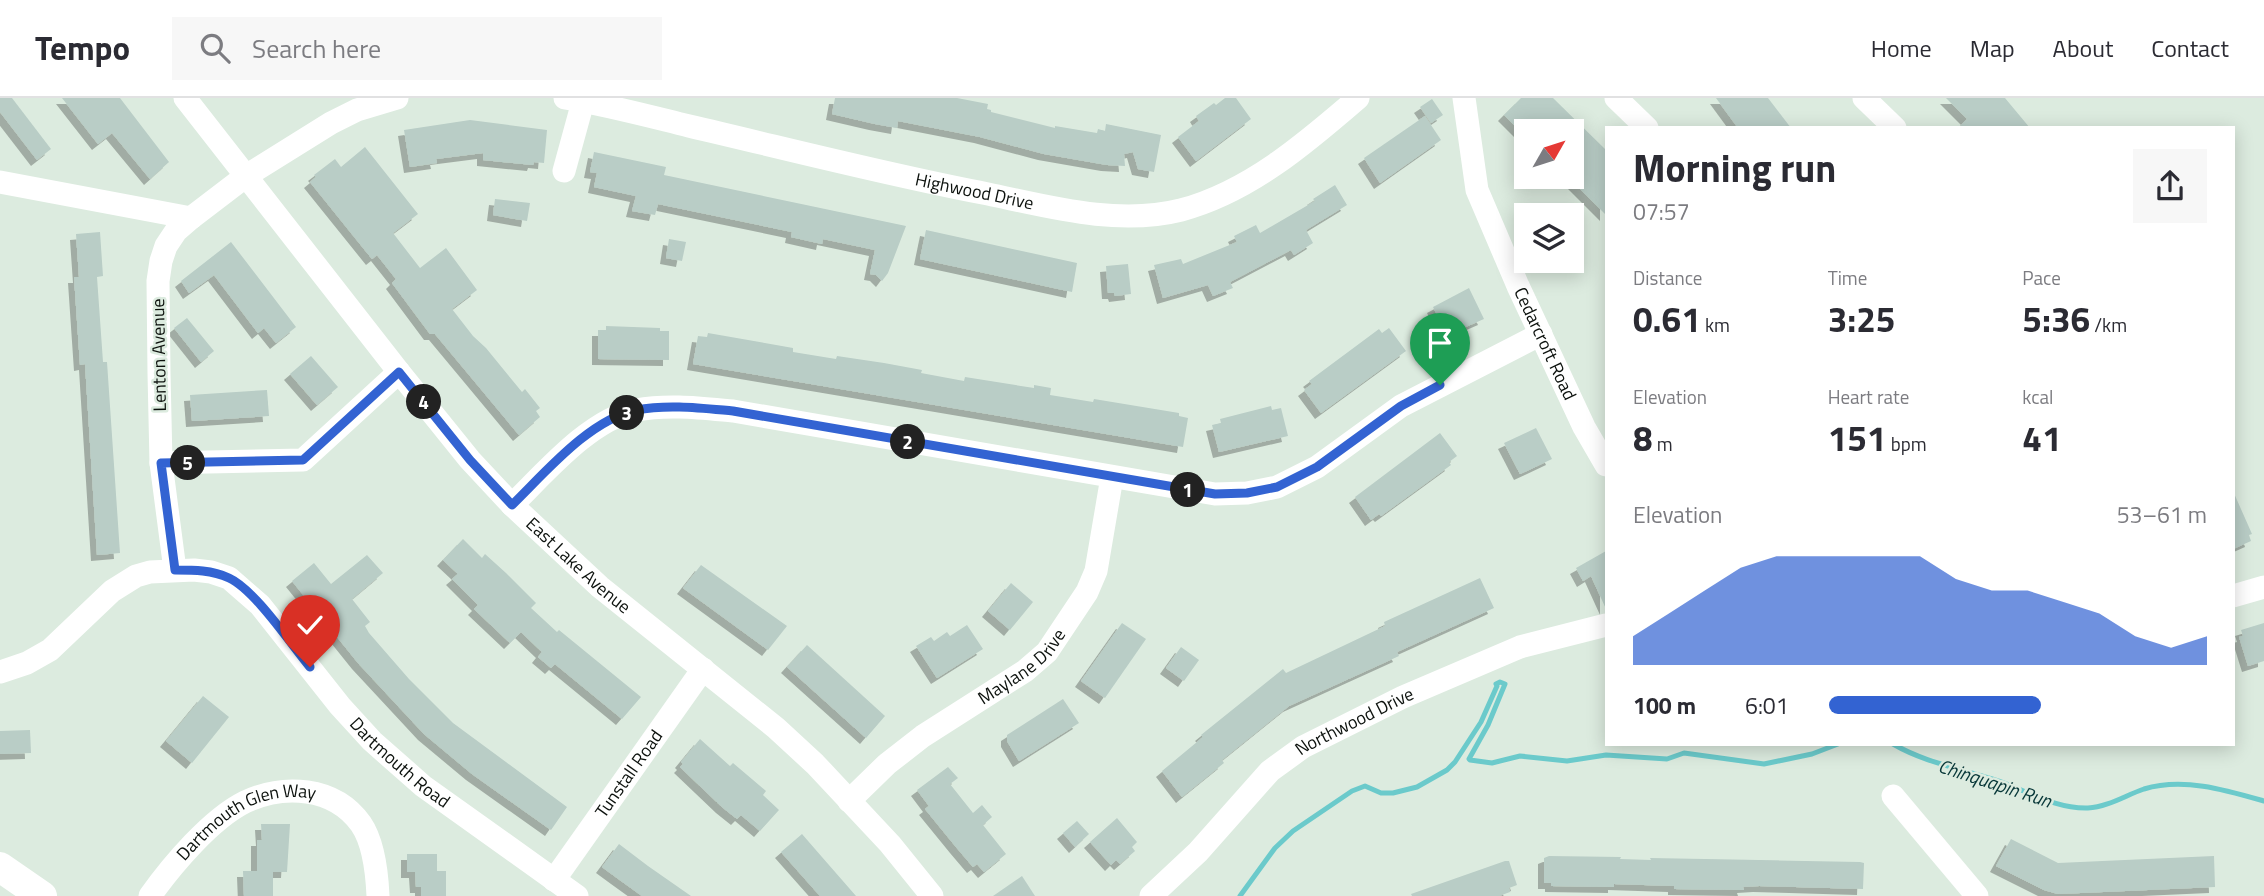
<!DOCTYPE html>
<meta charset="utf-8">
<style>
:root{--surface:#fff;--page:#f7f7f7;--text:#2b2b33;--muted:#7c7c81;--line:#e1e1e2;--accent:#3363d2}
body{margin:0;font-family:"Titillium Web",sans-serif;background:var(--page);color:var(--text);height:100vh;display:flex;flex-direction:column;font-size:26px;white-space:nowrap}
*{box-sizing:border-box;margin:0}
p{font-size:23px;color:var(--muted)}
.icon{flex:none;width:38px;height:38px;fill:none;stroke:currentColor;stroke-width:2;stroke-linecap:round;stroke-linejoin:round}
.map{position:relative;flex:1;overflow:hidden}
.drawer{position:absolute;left:1605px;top:28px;width:630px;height:620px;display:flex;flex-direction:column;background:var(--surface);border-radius:0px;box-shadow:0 4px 18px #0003}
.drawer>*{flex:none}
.needle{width:46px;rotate:51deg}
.controls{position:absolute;left:1514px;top:21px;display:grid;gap:14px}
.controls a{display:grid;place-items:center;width:70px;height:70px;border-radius:0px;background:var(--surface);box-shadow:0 4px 18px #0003;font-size:35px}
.pin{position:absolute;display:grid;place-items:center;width:60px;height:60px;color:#fff;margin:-72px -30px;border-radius:50% 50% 50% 0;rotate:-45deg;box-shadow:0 0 7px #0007}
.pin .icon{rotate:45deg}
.km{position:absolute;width:35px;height:35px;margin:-18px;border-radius:50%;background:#222;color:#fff;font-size:19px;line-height:35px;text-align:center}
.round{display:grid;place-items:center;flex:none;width:74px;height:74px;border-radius:0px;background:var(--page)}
.head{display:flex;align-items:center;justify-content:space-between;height:119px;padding:0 28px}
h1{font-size:38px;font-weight:700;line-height:52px}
.metrics{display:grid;grid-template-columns:repeat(3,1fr);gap:10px;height:119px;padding:7px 28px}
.metrics div{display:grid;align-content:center}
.metrics b{font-size:35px;font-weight:700}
.metrics small{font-size:19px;font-weight:400}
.metrics p{font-size:19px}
.chart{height:196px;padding:14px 28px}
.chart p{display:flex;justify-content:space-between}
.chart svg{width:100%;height:126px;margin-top:7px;fill:var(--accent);opacity:.7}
ul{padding:0 28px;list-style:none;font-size:23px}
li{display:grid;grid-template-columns:112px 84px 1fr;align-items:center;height:52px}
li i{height:18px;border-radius:9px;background:var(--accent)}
header{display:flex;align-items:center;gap:42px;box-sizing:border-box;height:98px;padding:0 35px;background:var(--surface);border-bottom:2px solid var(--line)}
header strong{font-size:33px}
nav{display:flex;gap:38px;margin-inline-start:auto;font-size:24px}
.search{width:490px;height:63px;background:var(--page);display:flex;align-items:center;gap:18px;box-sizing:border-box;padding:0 24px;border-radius:0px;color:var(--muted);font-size:26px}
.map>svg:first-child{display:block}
</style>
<header>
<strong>Tempo</strong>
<div class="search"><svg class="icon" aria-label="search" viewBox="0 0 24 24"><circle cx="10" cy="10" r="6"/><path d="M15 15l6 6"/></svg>Search here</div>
<nav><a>Home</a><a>Map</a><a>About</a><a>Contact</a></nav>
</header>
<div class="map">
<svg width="2264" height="798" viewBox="0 0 2264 798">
<defs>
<filter id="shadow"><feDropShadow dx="-6" dy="6" stdDeviation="0" flood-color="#0004"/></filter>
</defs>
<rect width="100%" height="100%" fill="#dcebdf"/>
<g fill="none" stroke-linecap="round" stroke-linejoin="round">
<g stroke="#6bcacb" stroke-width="5">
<path d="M 1893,646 C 1924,664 1958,670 1992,681 C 2025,691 2053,711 2088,710 C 2108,709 2126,697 2144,691 C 2183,679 2226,692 2264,703"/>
<path d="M 1240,798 L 1275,750 L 1293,733 L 1352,693 L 1365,688 L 1381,695 L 1393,695 L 1417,689 L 1447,672 L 1455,664 L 1481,624 L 1497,588 L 1496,586 L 1500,584 L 1505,586 L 1488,627 L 1469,661 L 1470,662 L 1492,665 L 1520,658 L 1567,663 L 1606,657 L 1667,661 L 1684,655 L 1764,666 L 1812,656 L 1838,646"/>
</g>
</g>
<g fill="#b9cdc6" filter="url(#shadow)">
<path d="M 0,0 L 12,0 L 51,51 L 37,62 L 0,14 Z"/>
<path d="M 62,0 L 120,0 L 169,64 L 150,81 L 112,35 L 98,46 Z"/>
<path d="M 835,0 L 957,0 L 988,6 L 987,11 L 991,12 L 991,14 L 1055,30 L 1055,28 L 1097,35 L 1098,31 L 1105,33 L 1106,26 L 1161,37 L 1154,74 L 1138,71 L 1133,54 L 1124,56 L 1125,68 L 1107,67 L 1044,56 L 980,39 L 898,23 L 897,30 L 875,26 L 832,16 Z"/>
<path d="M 1225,0 L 1236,0 L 1251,21 L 1196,63 L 1178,39 L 1199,23 L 1196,18 L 1214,5 L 1216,7 Z"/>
<path d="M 1521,0 L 1553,0 L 1606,52 L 1606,117 L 1572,83 L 1572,33 L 1520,33 L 1504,17 Z"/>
<path d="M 1716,0 L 1768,0 L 1791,30 L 1738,30 Z"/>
<path d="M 1946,0 L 2005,0 L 2030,30 L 1958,30 L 1967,21 Z"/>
<path d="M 1432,1 L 1443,17 L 1431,25 L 1420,9 Z"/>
<path d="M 1425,18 L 1441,42 L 1380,85 L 1364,60 Z"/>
<path d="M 470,22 L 547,32 L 544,65 L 534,64 L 533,67 L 483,62 L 483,55 L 436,61 L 437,65 L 410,69 L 404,32 Z"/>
<path d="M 365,49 L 418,116 L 393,135 L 420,170 L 446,150 L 477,192 L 452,211 L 473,238 L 486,250 L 522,294 L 525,291 L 540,310 L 536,313 L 540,319 L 519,337 L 435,236 L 430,236 L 392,185 L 396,181 L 377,157 L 372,161 L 310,84 L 316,79 L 314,77 L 335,61 L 341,69 Z"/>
<path d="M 594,54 L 666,69 L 664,77 L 906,128 L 888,175 L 882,183 L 876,177 L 870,176 L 875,152 L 823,141 L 822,146 L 791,139 L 792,134 L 658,106 L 655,117 L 632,113 L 636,98 L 594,89 L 597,75 L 590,74 Z"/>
<path d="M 1335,87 L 1347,107 L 1306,132 L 1313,145 L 1294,157 L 1291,152 L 1230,184 L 1233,190 L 1213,198 L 1208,187 L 1163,200 L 1154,167 L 1181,161 L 1183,166 L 1237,144 L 1234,138 L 1256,127 L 1260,135 L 1315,103 L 1313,101 Z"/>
<path d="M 495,101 L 530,105 L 527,123 L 493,117 Z"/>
<path d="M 926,132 L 1077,165 L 1072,194 L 920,161 Z"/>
<path d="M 100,134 L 103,178 L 97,179 L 103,264 L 107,264 L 120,455 L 97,457 L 85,266 L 80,267 L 74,179 L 79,179 L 76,136 Z"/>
<path d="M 669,141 L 686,144 L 682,163 L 666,160 Z"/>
<path d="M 231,144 L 296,229 L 276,245 L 264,230 L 258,235 L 214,177 L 189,195 L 181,183 Z"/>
<path d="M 1128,166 L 1131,196 L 1115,198 L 1114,195 L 1108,195 L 1106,168 Z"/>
<path d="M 1469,190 L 1484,221 L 1447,237 L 1433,209 Z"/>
<path d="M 187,220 L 214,253 L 201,264 L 174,230 Z"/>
<path d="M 606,228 L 660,230 L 660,233 L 669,233 L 669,262 L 598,261 L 598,232 L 606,232 Z"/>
<path d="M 1389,230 L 1406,253 L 1321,315 L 1304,292 L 1312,286 L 1309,283 L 1379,231 L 1382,235 Z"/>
<path d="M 708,235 L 793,250 L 793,254 L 836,261 L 837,258 L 884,265 L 922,272 L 921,275 L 964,283 L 965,279 L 1034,290 L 1034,287 L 1051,290 L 1050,297 L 1093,304 L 1094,301 L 1179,315 L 1179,318 L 1188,320 L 1183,349 L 693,266 L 698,238 L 707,239 Z"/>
<path d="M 311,258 L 338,289 L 317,307 L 290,276 Z"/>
<path d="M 267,292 L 269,318 L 192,323 L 190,297 Z"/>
<path d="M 1271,308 L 1272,312 L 1281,310 L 1288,338 L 1219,354 L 1212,327 L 1221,325 L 1220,321 Z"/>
<path d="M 1536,330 L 1552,361 L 1520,376 L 1504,345 Z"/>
<path d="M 1440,335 L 1457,358 L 1449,364 L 1451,367 L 1381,418 L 1379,416 L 1371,422 L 1355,399 Z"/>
<path d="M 2233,393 L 2252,436 L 2249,437 L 2251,443 L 2233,451 Z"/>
<path d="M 463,441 L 482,460 L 485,456 L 506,475 L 536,505 L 531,510 L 557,534 L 559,532 L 641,599 L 622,621 L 555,566 L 551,570 L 538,559 L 542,554 L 521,534 L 510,545 L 474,511 L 478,507 L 452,481 L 458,476 L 443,462 Z"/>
<path d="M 1606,453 L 1606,511 L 1591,478 L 1583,483 L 1576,470 Z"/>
<path d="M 367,457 L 383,475 L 352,501 L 370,524 L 365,528 L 369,535 L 409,581 L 453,625 L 567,709 L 551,732 L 472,676 L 424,636 L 358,565 L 292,483 L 314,465 L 331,486 Z"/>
<path d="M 701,467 L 787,528 L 768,552 L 683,490 Z"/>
<path d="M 1480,480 L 1494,510 L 1397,554 L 1399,558 L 1289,608 L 1222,662 L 1224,665 L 1182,699 L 1162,673 L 1203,639 L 1201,637 L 1283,571 L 1286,575 L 1385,528 L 1384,524 Z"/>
<path d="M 1011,485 L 1033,504 L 1010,532 L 988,513 Z"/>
<path d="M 1122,525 L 1146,541 L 1105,600 L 1081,583 Z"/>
<path d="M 2264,525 L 2264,563 L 2248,568 L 2239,539 L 2243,538 L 2241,532 Z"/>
<path d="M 967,527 L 983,551 L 937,580 L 916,548 L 931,539 L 934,543 L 947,534 L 950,538 Z"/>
<path d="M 807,547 L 885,618 L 866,640 L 787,569 Z"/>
<path d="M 1181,549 L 1199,562 L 1184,583 L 1166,570 Z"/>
<path d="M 203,598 L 229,619 L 192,665 L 166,643 Z"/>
<path d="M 1063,601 L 1079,625 L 1019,663 L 1007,643 L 1007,637 Z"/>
<path d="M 30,632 L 31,655 L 0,656 L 0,633 Z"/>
<path d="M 700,641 L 730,668 L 733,665 L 766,693 L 763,697 L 779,712 L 760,733 L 741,717 L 737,721 L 722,709 L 680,669 L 683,666 L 681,664 Z"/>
<path d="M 948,669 L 958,680 L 950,686 L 973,715 L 982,707 L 992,719 L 983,727 L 1006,756 L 984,774 L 977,766 L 973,769 L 956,749 L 925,711 L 929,708 L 917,692 Z"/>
<path d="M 1117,720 L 1137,744 L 1132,749 L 1135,753 L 1127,760 L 1120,766 L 1116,762 L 1111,767 L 1090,744 Z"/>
<path d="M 1077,723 L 1089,736 L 1075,749 L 1063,735 Z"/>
<path d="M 261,726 L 290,726 L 287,774 L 273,774 L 273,798 L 244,798 L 243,773 L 257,773 L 257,742 L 262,742 Z"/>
<path d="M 802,736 L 815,751 L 856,798 L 820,798 L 781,754 Z"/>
<path d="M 2011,741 L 2058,765 L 2214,758 L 2215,789 L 2058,796 L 2044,792 L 1996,768 Z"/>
<path d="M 619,746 L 648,768 L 691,798 L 642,798 L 617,780 L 602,769 Z"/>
<path d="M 407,756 L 437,756 L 437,773 L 446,773 L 446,798 L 421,798 L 421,789 L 416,789 L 415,774 L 407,774 Z"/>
<path d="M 1549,758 L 1621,759 L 1620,761 L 1651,762 L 1650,760 L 1860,764 L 1864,765 L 1863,791 L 1759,788 L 1743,789 L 1744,792 L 1674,791 L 1674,788 L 1614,786 L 1614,789 L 1551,788 L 1551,785 L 1544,785 L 1544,760 Z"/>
<path d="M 1505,763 L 1509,763 L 1517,787 L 1509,790 L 1510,794 L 1499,798 L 1412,798 L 1411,796 Z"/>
<path d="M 1022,778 L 1035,798 L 993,798 Z"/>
</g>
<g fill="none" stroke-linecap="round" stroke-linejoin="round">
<g stroke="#fff" stroke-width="23">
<path id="s1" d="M 185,0 L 399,274 L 470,362 L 512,407 L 600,489 L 776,630 L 815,666 L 890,746 L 932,798"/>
<path id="s2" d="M 565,0 C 607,7 648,18 689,28 C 788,51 888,77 988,96 C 1050,109 1118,128 1181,112 C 1249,94 1306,45 1358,0"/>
<path id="s3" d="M 1464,0 L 1477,92 L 1518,188 L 1584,329 L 1606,367"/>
<path d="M 1616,0 L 1647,30"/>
<path d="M 1864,0 L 1895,30"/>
<path d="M 564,73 L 584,0"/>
<path d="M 0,84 L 191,120"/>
<path d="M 161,365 L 303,362 L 399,274"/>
<path d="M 512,407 C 545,375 589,322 636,312 C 668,306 700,310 733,313 L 1215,396 L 1247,395 L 1277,389 L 1317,369 L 1401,308 L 1541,236"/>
<path d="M 175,472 L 161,365 L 159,275 L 158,183 L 161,163 L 166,148 L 176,133 L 191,120 L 246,78 L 331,25 L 357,12 L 397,0"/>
<path d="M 2233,498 L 2264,489"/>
<path id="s4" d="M 0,574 L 27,565 L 50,552 L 112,493 L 136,478 L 150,474 L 194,472 L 211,474 L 229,480 L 260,507 L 340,608 L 372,643 L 423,688 L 577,798"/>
<path d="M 1893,698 L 1977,798"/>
<path id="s5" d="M 849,703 L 887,666 L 923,638 L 1025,573 L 1047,554 L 1087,494 L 1096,473 L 1112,379"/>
<path id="s6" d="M 554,782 L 703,571"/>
<path id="s7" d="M 150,798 C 172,767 211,721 245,704 C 283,686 334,688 361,726 C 374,745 377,775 378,798"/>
<path id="s8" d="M 1151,798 L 1198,754 L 1270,673 L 1303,649 L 1403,599 L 1520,549 L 1606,527"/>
</g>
<path stroke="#fff" stroke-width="30" d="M 0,769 L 42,798"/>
</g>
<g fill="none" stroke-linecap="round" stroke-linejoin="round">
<g stroke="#fff" stroke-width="14">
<path id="route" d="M 310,569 C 290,545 255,492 229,480 C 212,472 194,472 175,472 L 161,365 L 303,362 L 399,274 L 470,362 L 512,407 C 545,375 589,322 636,312 C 668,306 700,310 733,313 L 1215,396 L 1247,395 L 1277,389 L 1317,369 L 1401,308 L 1440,287"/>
</g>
<use href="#route" stroke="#3363d2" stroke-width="9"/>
</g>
<g text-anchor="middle" stroke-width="5" stroke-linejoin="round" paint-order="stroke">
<g font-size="18" fill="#0c110d" stroke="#dcebdf">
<text dy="6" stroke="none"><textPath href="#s2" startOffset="420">Highwood Drive</textPath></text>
<text dy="6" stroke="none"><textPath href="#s3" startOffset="261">Cedarcroft Road</textPath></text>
<text transform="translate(159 257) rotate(-91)" y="6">Lenton Avenue</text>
<text dy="6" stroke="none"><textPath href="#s1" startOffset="612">East Lake Avenue</textPath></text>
<text dy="6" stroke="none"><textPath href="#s5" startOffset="220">Maylane Drive</textPath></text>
<text dy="6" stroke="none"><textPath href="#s8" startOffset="271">Northwood Drive</textPath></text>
<text dy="6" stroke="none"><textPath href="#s4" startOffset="516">Dartmouth Road</textPath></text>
<text dy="6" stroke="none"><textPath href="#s6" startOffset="130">Tunstall Road</textPath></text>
<text dy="6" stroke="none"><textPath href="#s7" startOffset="128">Dartmouth Glen Way</textPath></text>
</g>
<g font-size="19" font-style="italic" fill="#073738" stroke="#dcebdf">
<text transform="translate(1995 685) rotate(18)" y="7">Chinquapin Run</text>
</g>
</g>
</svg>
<div class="controls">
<a><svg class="needle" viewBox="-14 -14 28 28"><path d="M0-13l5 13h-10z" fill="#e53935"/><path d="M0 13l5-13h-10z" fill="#7c7c81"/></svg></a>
<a><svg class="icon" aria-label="layers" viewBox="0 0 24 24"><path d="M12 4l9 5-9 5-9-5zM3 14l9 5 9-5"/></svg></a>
</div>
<div class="pin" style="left:1440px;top:287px;background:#1e9e55"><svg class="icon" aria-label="arrive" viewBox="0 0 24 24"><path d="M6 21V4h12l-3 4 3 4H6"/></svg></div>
<div class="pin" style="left:310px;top:569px;background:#d93025"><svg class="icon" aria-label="check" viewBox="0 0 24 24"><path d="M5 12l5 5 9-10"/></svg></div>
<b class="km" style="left:1188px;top:392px">1</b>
<b class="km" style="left:908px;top:344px">2</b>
<b class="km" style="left:627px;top:315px">3</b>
<b class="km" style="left:424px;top:304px">4</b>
<b class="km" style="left:188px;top:365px">5</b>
<section class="drawer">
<div class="head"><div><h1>Morning run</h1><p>07:57</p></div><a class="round"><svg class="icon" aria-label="share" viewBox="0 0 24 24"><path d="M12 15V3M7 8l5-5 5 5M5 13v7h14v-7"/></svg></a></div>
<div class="metrics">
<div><p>Distance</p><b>0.61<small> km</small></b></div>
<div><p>Time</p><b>3:25</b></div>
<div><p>Pace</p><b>5:36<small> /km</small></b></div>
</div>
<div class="metrics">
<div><p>Elevation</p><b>8<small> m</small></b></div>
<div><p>Heart rate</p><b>151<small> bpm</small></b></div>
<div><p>kcal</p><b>41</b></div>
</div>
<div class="chart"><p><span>Elevation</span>53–61 m</p>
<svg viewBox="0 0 160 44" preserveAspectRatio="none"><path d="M0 44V34L10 26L20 18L30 10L40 6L50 6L60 6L70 6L80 6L90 14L100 18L110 18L120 22L130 26L140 34L150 38L160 34V44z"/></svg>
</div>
<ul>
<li><b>100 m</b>6:01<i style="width:56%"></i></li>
</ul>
</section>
</div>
